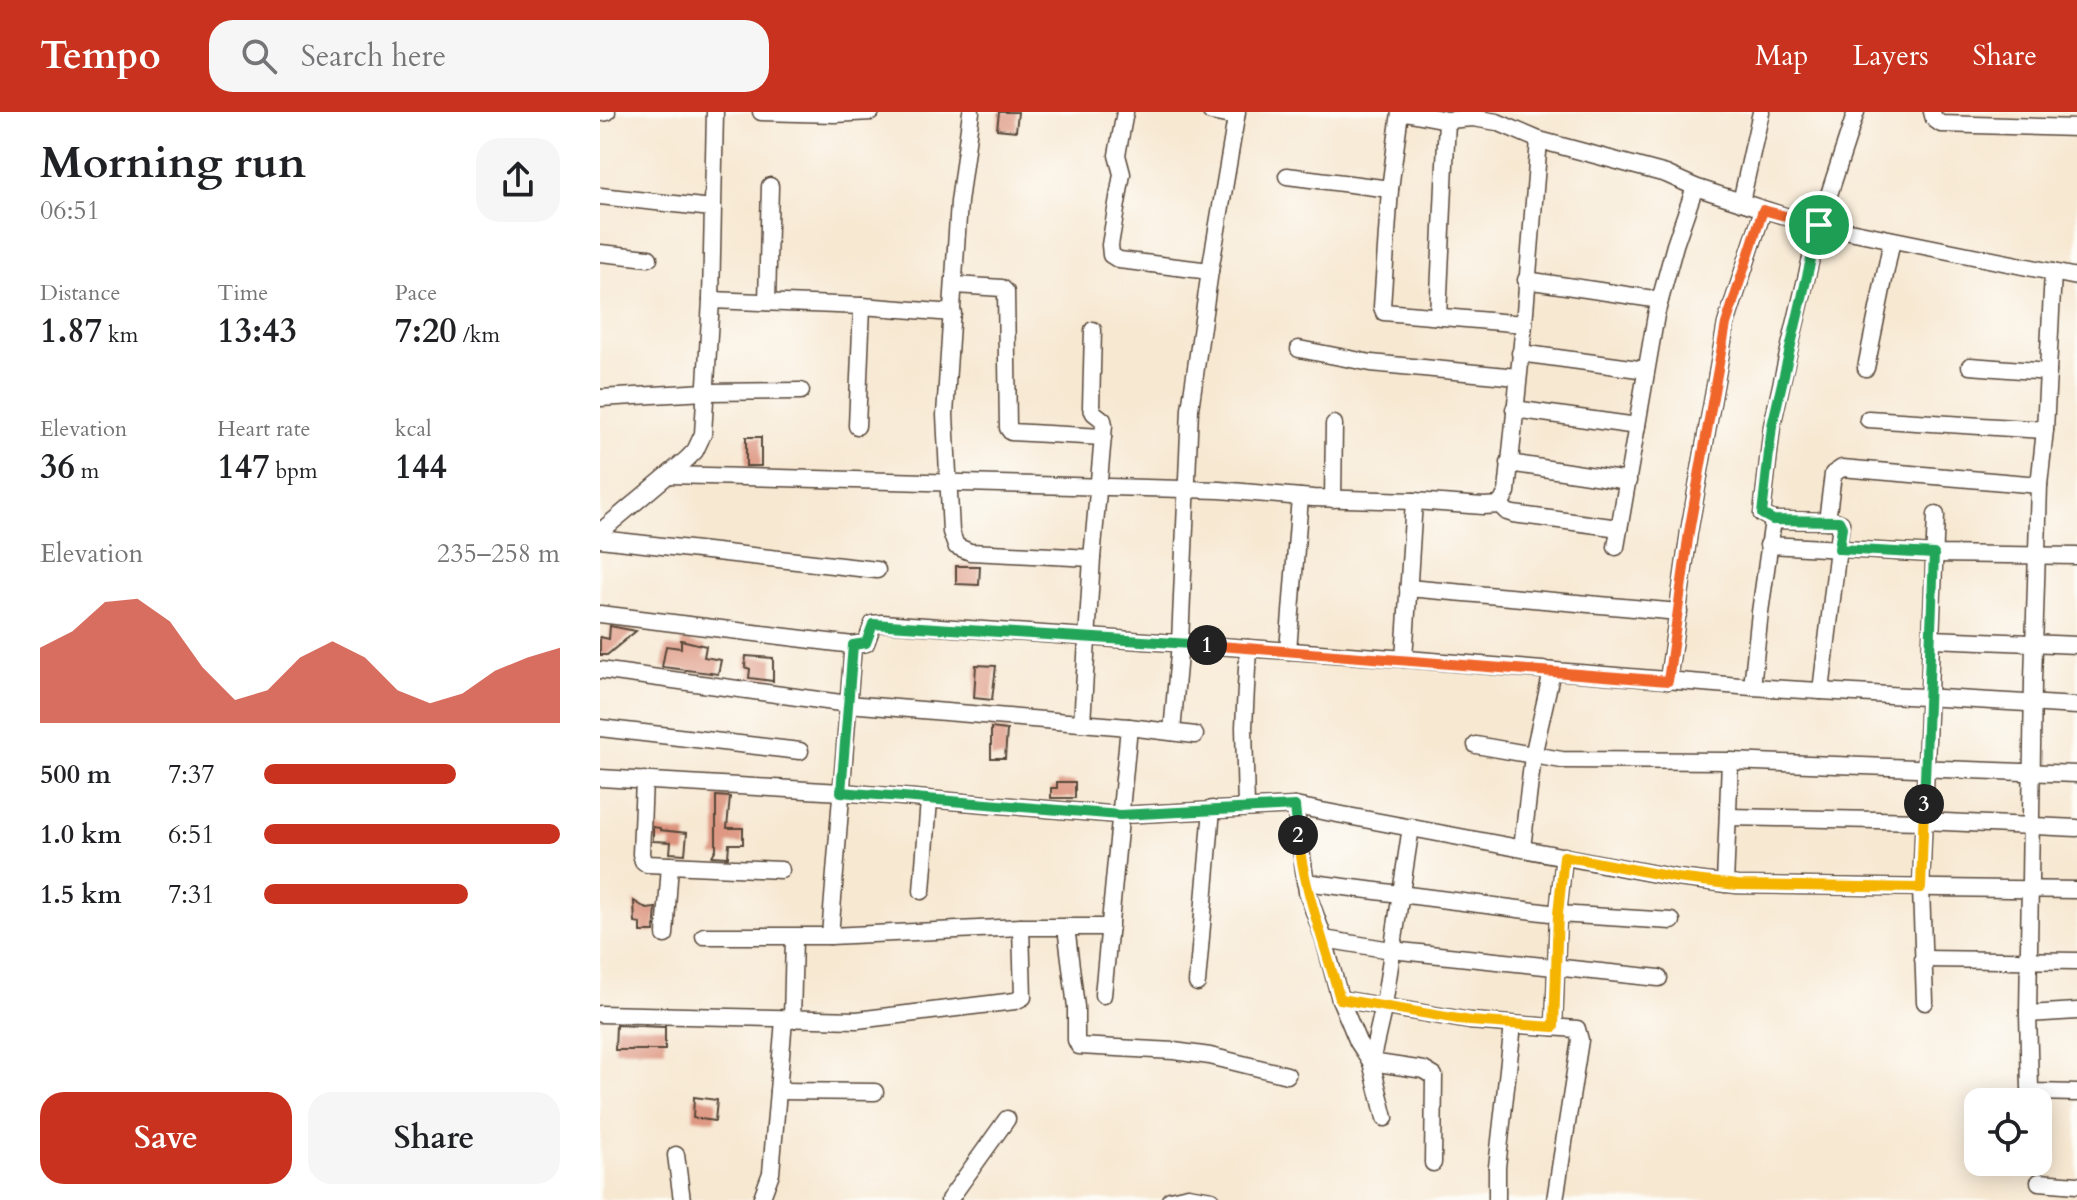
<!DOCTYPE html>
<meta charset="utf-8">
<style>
:root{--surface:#fff;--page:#f6f6f6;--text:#202124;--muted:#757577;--accent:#c8321e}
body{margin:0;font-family:Cardo,serif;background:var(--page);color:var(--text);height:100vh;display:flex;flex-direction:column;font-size:30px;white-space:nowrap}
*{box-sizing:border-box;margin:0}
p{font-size:26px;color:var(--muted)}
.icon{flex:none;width:44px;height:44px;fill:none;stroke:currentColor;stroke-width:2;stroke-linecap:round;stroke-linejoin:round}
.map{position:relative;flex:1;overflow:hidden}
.details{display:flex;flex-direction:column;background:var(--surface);width:600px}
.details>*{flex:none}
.fabs{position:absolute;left:1364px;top:976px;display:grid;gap:16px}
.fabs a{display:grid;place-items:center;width:88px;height:88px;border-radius:16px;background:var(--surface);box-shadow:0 4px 20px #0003;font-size:40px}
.pin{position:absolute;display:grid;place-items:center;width:68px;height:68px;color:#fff;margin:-34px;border:4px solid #fff;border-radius:50%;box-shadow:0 2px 8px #0007}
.km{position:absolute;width:40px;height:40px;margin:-20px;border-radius:50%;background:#222;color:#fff;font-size:22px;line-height:40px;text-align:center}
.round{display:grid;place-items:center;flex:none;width:84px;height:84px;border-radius:24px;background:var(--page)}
.overview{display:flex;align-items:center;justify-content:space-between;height:136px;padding:0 40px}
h1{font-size:44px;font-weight:700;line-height:60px}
.metrics{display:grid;grid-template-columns:repeat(3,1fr);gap:12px;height:136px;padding:8px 40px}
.metrics div{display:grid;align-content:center}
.metrics b{font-size:34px;font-weight:700}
.metrics small{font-size:22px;font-weight:400}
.metrics p{font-size:22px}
.chart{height:224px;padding:16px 40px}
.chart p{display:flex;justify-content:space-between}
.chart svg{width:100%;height:144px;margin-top:8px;fill:var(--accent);opacity:.7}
.cta{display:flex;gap:16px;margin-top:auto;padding:16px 40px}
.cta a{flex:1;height:92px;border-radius:24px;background:var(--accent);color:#fff;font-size:32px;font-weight:700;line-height:92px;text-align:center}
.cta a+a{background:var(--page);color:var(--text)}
ul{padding:0 40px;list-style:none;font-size:26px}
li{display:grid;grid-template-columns:128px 96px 1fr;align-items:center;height:60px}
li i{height:20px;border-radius:10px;background:var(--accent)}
header{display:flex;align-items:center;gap:48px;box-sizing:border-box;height:112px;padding:0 40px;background:var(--accent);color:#fff}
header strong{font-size:38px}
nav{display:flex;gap:44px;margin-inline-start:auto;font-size:28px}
.search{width:560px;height:72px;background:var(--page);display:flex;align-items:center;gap:20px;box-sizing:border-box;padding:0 28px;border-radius:24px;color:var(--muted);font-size:30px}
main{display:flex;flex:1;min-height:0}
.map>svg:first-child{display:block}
</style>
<header>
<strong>Tempo</strong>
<div class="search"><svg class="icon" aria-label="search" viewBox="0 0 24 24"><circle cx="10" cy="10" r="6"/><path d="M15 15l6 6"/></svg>Search here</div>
<nav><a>Map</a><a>Layers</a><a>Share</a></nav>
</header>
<main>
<section class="details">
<div class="overview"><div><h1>Morning run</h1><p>06:51</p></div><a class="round"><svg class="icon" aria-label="share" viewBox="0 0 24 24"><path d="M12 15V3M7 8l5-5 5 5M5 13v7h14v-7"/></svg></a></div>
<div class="metrics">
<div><p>Distance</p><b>1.87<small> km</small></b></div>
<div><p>Time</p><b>13:43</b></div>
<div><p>Pace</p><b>7:20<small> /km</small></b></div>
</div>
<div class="metrics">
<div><p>Elevation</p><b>36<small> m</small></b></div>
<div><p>Heart rate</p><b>147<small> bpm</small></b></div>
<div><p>kcal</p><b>144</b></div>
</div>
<div class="chart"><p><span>Elevation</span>235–258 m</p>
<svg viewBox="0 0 160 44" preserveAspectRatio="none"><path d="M0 44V21L10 16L20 7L30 6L40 13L50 27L60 37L70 34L80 24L90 19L100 24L110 34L120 38L130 35L140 28L150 24L160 21V44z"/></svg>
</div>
<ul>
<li><b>500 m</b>7:37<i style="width:65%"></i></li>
<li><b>1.0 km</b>6:51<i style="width:100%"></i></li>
<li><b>1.5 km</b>7:31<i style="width:69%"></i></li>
</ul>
<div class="cta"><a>Save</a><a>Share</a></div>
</section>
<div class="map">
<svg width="1477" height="1088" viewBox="0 0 1477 1088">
<rect width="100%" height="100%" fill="#fdfcf7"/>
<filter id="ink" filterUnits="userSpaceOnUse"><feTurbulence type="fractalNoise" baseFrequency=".0125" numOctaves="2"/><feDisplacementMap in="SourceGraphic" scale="16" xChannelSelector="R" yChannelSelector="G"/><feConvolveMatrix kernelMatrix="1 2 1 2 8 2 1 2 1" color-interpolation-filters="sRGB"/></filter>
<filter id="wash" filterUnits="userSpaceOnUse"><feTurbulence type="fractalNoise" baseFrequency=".006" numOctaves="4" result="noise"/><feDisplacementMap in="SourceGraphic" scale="32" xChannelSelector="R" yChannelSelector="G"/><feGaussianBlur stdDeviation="1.8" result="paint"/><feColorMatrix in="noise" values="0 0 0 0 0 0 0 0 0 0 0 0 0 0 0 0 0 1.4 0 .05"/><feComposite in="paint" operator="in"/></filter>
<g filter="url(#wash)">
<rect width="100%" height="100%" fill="#f7e8d2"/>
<g id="blocks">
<g fill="#dd947f">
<path d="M 399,0 L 418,0 L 416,19 L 397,17 Z"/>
<rect x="146" y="325" width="15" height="29"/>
<path d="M 356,454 L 380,454 L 379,473 L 356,472 Z"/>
<path d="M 10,514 L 36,519 L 7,543 L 0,543 L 0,525 L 9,527 Z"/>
<path d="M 81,528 L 106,534 L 104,545 L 121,548 L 118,562 L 62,555 L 66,534 L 81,536 Z"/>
<path d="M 146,544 L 173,546 L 173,569 L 149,566 L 150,557 L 145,555 Z"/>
<path d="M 376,553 L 396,554 L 392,588 L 374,586 Z"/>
<path d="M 391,616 L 407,618 L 405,646 L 391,646 Z"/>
<path d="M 457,670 L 475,670 L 475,686 L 451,686 L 451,676 L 457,676 Z"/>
<path d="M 116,684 L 130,685 L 127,716 L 143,716 L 143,732 L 129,732 L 128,745 L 112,744 L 116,737 Z"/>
<path d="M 53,715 L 60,716 L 60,718 L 87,721 L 85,742 L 70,741 L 71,730 L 53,729 Z"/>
<path d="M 34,789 L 47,797 L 56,796 L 54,820 L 41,820 L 41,812 L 35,811 Z"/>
<path d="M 16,913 L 65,915 L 65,938 L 15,938 Z"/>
<path d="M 94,985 L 117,988 L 115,1009 L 93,1006 Z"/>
</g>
</g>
</g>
<g filter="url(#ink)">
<use href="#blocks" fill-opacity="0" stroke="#574639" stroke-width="2"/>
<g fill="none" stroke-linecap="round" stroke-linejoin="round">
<g stroke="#574639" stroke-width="19">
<g id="minor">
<path d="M 161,0 L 235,2 L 271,0"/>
<path d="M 371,0 L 359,90 L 345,303 L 351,420 L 356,434 L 370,440 L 492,446"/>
<path d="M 525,0 L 517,43 L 522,62 L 510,133 L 511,143 L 519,148 L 610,159"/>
<path d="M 611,0 L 636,5"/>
<path d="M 805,0 L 847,8 L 873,6 L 897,10 L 939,28 L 1066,62 L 1095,75 L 1200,109 L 1477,165"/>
<path d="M 1332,0 L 1334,7 L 1341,12 L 1477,16"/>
<path d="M 0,1 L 7,0"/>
<path d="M 687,64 L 790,77 L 800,0"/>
<path d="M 790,77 L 782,195 L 784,200 L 924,212"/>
<path d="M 0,84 L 112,96"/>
<path d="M 1141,90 L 1161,0"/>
<path d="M 0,141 L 49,146"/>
<path d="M 1453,160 L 1445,318 L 1439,373 L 1433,569 L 1428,902 L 1430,976 L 1435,980 L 1477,981"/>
<path d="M 926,168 L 1060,188"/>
<path d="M 355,173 L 402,176 L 406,180 L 408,316 L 411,320 L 503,325"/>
<path d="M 111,188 L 262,194 L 257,314"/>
<path d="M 167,190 L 170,74"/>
<path d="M 262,194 L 353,201"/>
<path d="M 838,204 L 847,8"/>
<path d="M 699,237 L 771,251 L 917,265"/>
<path d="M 920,241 L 1046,258"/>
<path d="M 1370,254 L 1448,260"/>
<path d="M 1266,256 L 1292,128"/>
<path d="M 0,286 L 106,280 L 201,279"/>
<path d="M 914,297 L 1037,314"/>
<path d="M 1268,307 L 1445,318"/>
<path d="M 909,351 L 1028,369"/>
<path d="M 70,363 L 620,378 L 713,386 L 814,389 L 883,394 L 900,393 L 907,380 L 924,212 L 939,28"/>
<path d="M 733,387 L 734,312"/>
<path d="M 900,393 L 907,400 L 913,402 L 1019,416"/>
<path d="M 1173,408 L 1236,409 L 1241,411 L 1221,579"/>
<path d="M 1227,409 L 1233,362 L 1242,356 L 1439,373"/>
<path d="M 0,420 L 87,347 L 95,339 L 103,322 L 111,188 L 115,0"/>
<path d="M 0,427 L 277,458"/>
<path d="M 1168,433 L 1334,442 L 1477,444"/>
<path d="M 1016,435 L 1056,203 L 1075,133 L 1095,75"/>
<path d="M 808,476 L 1079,500"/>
<path d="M 0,502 L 253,533 L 230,824"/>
<path d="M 1332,527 L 1477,533"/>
<path d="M 253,533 L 266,531 L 273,512 L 282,511 L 807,547 L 1152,575 L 1477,594"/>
<path d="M 688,539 L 700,385"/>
<path d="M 804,547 L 814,389"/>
<path d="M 0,558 L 248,592 L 529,615 L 503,883"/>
<path d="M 1068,569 L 1089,420 L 1126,212 L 1163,98"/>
<path d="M 1152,575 L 1160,500 L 1173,408 L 1162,402 L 1172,314 L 1186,251 L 1219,113 L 1256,0"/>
<path d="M 482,611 L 492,446 L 504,313 L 503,308 L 494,301 L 491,295 L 493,218"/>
<path d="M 529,615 L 595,623"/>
<path d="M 0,616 L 200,639"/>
<path d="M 572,620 L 580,531 L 590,297 L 610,159 L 637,0"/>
<path d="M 876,633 L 962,648 L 1130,649 L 1477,662"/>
<path d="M 0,666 L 241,680 L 520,703 L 695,694 L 1077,766 L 1137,773 L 1477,778"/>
<path d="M 44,668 L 41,742 L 43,749 L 47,752 L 181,758"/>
<path d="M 695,694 L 707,780 L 724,827 L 740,887 L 758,930 L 771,950 L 824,958 L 834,964 L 833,1051"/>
<path d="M 646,696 L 644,615 L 648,536"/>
<path d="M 1128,705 L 1323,709 L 1477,716"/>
<path d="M 922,736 L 933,644 L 952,559"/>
<path d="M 705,770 L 958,802 L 1072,809"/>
<path d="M 1125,772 L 1130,649"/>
<path d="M 322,779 L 329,688"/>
<path d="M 421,815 L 510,815"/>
<path d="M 466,815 L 476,895 L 476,928 L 479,934 L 574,939 L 610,944 L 687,963"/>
<path d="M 65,823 L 70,753"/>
<path d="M 724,827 L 791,838 L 1059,866"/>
<path d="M 1323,847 L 1477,849"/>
<path d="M 597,871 L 612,697"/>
<path d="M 740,887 L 870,909 L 977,917 L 980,928 L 955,1088"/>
<path d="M 1325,890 L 1321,776 L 1336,403"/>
<path d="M 0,902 L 257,908 L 415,889 L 423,885 L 421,815 L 230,824 L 104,824"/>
<path d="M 1428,902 L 1477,899"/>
<path d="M 192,908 L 194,825"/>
<path d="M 954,915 L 958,802 L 964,744"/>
<path d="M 178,979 L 275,980"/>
<path d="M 785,1006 L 771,950 L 784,893 L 811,715"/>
<path d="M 76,1043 L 82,1088"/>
<path d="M 1439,1070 L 1477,1073"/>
<path d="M 161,1088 L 171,1061 L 184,908"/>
<path d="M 349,1088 L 407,1007"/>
<path d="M 570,1088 L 588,1084 L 612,1088"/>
<path d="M 897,1088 L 897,1055 L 913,913"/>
</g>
</g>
<use href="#minor" stroke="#fff" stroke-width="16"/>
</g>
</g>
<g fill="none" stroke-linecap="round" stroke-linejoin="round" filter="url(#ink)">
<g stroke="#fff" stroke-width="16">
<path id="split-1" d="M 607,533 L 1068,569 L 1089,420 L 1126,212 L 1163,98 L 1219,113"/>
</g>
<g stroke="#fff" stroke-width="16">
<path id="split-2" d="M 607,533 L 273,512 L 266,531 L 253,533 L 241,680 L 520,703 L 695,694 L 698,723"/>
</g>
<g stroke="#fff" stroke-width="16">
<path id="split-3" d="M 698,723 C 704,780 725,831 740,887 L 870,909 L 954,915 L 958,802 L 964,744 L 1077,766 L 1137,773 L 1321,776 L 1324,692"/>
</g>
<g stroke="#fff" stroke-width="16">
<path id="split-4" d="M 1219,113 L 1172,314 L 1162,402 L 1173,408 L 1239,409 L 1242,415 L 1239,437 L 1334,442 L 1324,692"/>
</g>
<use href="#split-1" stroke="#f0652b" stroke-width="10"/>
<use href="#split-2" stroke="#22a559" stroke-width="10"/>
<use href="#split-3" stroke="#f5b400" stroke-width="10"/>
<use href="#split-4" stroke="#22a559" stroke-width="10"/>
</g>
</svg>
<div class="fabs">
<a><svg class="icon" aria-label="locate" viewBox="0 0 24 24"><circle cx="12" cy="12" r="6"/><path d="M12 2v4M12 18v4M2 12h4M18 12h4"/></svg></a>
</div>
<div class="pin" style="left:1219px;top:113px;background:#1e9e55"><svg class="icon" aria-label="arrive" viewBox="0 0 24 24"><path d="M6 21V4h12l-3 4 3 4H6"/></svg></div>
<b class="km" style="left:607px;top:533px">1</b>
<b class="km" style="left:698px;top:723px">2</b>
<b class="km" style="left:1324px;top:692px">3</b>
</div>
</main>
